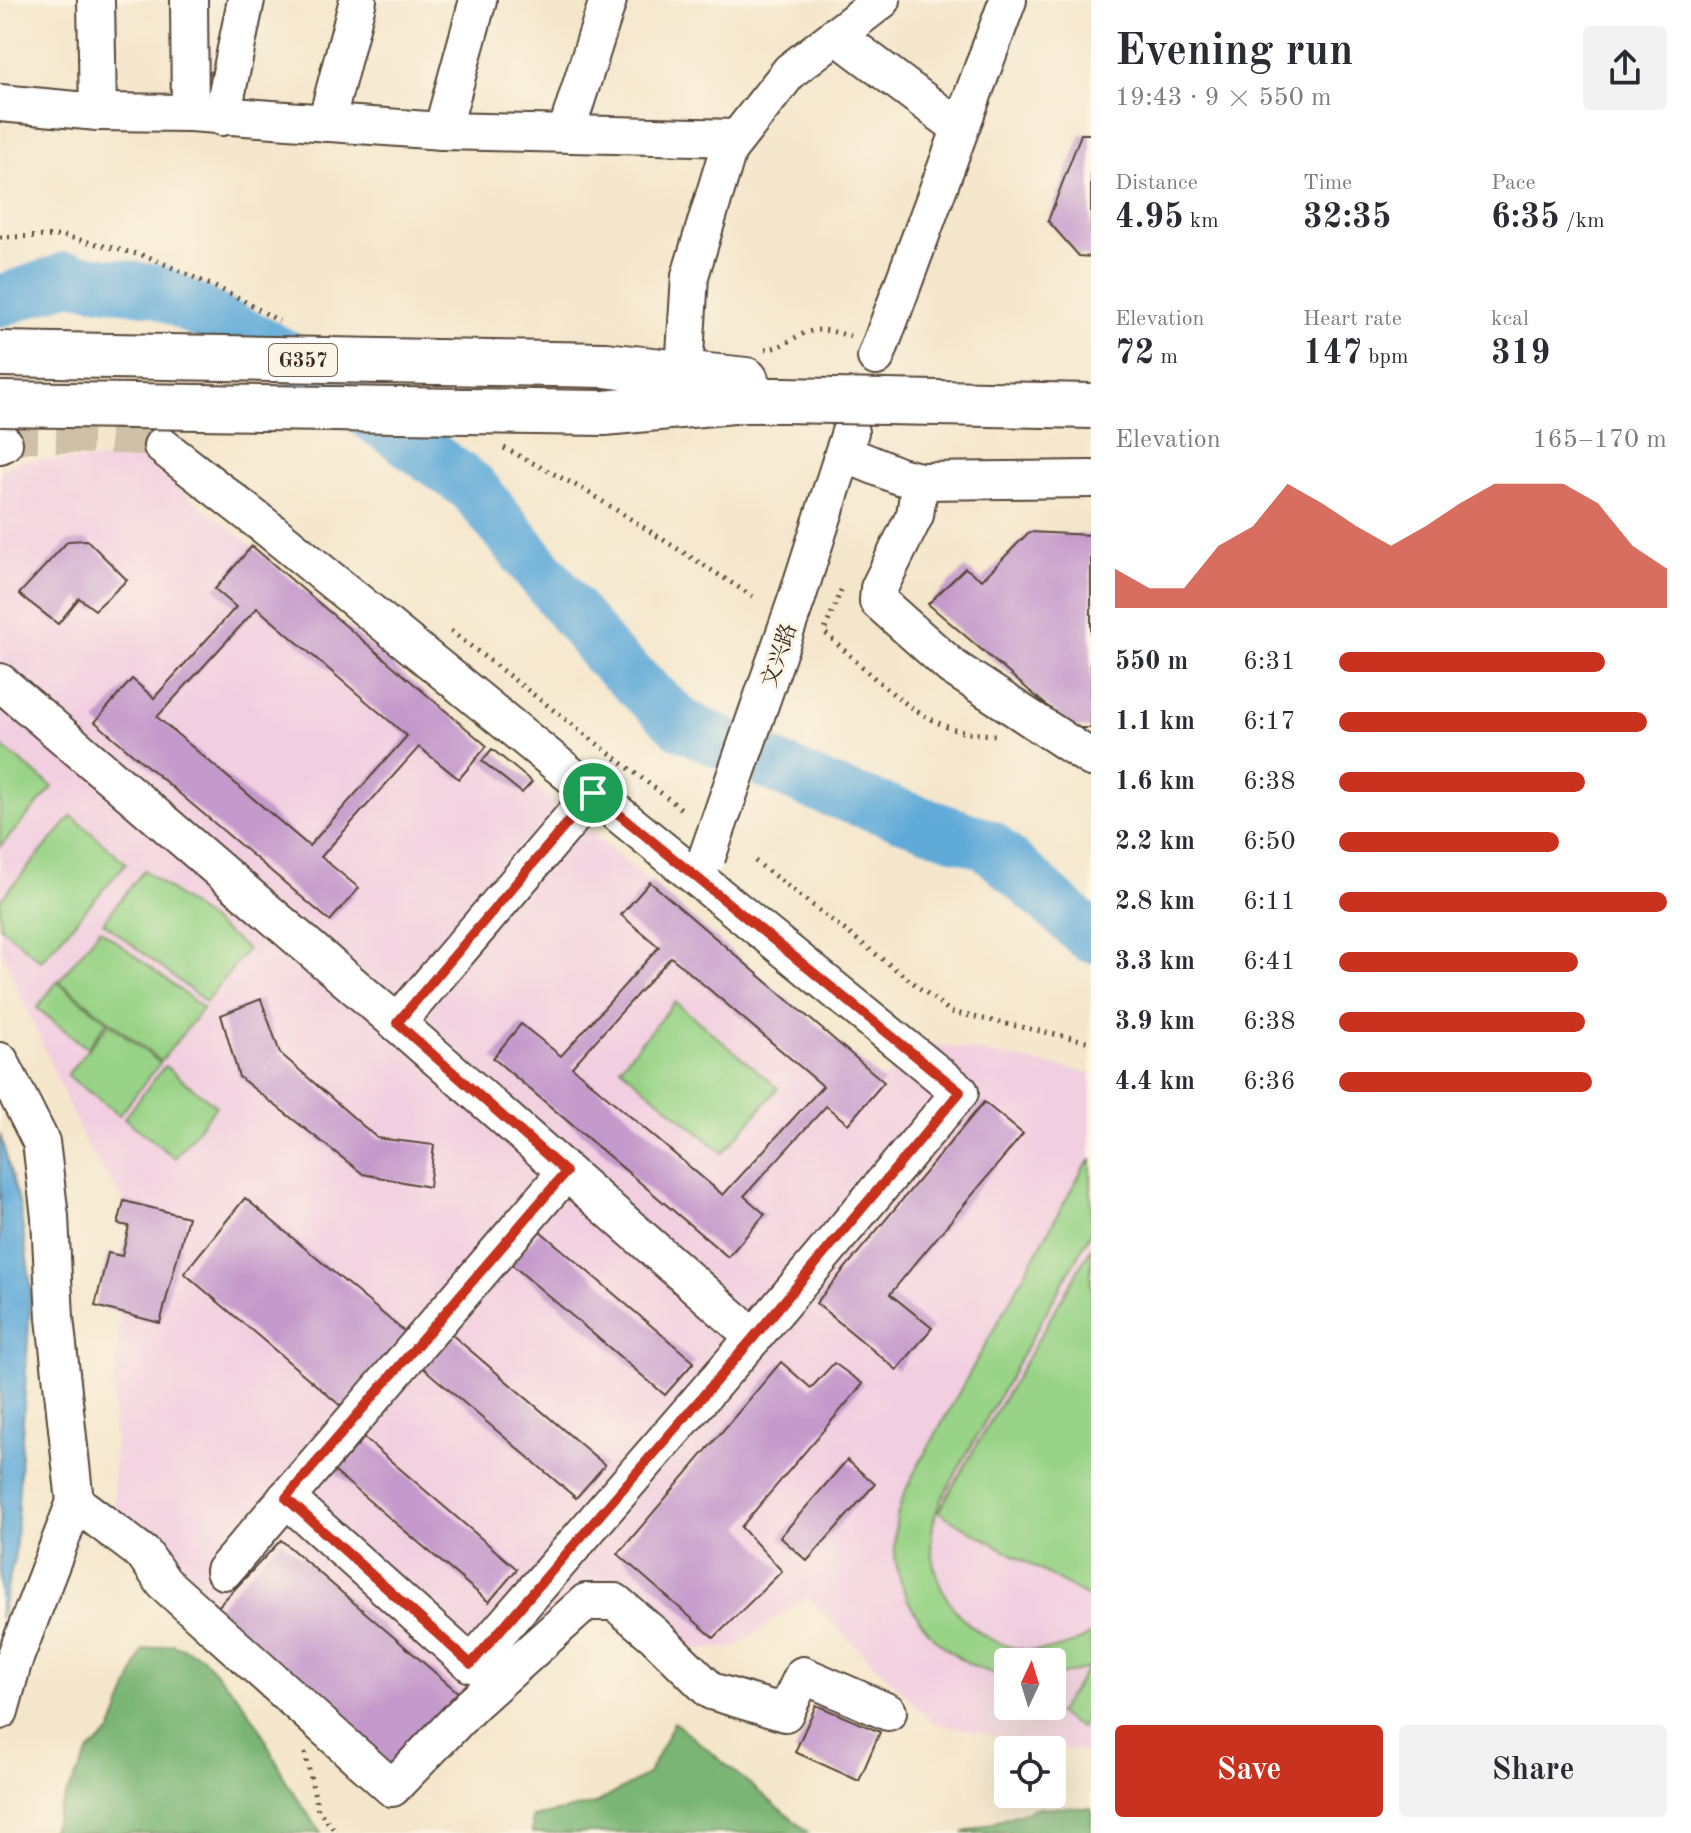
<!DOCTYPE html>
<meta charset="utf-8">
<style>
:root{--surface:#fff;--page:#f2f2f3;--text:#2b2b33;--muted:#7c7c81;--accent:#c8321e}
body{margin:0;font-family:"Old Standard TT","Noto Serif SC",serif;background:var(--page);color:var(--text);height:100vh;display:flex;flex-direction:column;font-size:30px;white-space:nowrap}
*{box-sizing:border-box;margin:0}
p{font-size:26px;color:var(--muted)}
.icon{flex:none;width:44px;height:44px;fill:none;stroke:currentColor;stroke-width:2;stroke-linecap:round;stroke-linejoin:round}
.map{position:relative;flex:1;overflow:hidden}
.sheet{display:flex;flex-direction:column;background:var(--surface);width:600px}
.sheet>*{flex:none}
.needle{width:52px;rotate:4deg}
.controls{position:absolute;left:994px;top:1648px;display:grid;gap:16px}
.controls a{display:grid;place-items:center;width:72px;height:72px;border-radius:8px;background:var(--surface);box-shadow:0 8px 32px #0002;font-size:40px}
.pin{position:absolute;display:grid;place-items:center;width:68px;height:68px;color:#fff;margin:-34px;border:4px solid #fff;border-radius:50%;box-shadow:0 2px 8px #0007}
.round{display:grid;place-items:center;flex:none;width:84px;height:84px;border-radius:8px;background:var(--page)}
.head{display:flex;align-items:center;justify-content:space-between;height:136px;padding:0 24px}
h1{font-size:44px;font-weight:800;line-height:60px}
.metrics{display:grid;grid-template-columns:repeat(3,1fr);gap:12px;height:136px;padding:8px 24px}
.metrics div{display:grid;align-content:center}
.metrics b{font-size:34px;font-weight:800}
.metrics small{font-size:22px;font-weight:400}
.metrics p{font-size:22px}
.chart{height:224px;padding:16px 24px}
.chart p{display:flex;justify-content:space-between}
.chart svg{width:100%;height:144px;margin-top:8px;fill:var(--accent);opacity:.7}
.cta{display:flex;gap:16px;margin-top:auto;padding:16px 24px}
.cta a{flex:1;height:92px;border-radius:8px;background:var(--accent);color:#fff;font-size:32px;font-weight:800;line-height:92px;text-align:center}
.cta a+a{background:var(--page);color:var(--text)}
ul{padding:0 24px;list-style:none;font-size:26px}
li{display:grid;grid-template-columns:128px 96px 1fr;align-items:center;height:60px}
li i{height:20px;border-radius:10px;background:var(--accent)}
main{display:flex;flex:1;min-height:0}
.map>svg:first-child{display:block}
</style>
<main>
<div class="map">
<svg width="1091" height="1833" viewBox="0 0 1091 1833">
<rect width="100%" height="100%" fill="#fcf5e5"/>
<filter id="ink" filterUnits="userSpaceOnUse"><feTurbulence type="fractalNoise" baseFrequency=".0125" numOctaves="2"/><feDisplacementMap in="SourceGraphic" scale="16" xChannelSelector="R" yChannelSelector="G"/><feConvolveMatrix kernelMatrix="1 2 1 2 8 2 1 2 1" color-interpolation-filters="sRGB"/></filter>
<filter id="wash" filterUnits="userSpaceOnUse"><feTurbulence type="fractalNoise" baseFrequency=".006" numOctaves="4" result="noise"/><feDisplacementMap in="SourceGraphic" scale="32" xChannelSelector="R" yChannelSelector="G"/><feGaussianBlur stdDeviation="1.8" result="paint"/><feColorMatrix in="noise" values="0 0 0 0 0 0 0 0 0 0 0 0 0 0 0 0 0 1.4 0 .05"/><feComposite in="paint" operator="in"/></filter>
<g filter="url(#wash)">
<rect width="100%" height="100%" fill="#f4e6cb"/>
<path fill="#f2cfe0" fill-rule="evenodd" d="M 142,459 L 258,551 L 884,1081 L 915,1040 L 1091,1073 L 1091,1751 L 1045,1747 L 932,1722 L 807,1597 L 734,1648 L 694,1649 L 615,1595 L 396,1773 L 187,1587 L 183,1566 L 114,1505 L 114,1399 L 120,1313 L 160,1322 L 124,1201 L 87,1147 L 0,948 L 0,471 L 22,460 ZM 1008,1662 L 1052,1662 L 1052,1706 L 1008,1706 Z"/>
<g fill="#99d387" stroke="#6a7e52" stroke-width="2">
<path d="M 0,745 L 53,787 L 0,847 Z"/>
<path d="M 72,816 L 126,863 L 41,961 L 0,926 L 0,900 Z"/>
<path d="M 144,870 L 247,949 L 206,1002 L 103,922 Z"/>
<path d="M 100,929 L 203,1008 L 161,1061 L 59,981 Z"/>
<path d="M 57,982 L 107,1021 L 87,1048 L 37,1008 Z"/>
<path d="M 675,1002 L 778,1088 L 723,1153 L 620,1067 Z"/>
<path d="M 109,1023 L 160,1063 L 119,1115 L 67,1075 Z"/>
<path d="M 165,1066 L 216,1106 L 175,1158 L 124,1118 Z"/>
<path d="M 1091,1160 L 1091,1232 L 941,1500 C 899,1592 1003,1690 1091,1634 L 1091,1710 L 1080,1728 L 1057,1714 L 1088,1668 L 1052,1677 L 1052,1662 L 1008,1662 L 1008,1677 C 937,1664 885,1595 896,1523 C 898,1506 905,1492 912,1477 L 1084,1167 Z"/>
<path d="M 1091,1248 L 1091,1599 L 938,1512 Z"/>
</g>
<g fill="#7ab574" stroke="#5a7049" stroke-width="2">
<path d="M 172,1644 L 200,1655 L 241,1700 L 259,1727 L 287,1783 L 321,1833 L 51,1833 L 60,1807 L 89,1752 L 111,1732 L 143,1650 Z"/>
<path d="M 674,1722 L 809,1833 L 532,1833 L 532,1817 L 595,1804 L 648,1774 Z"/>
<path d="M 1039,1807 L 1091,1808 L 1091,1833 L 963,1833 Z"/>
</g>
<path fill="#61aad8" stroke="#4e6a7b" stroke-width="2" d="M 0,1134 L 20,1207 L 31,1288 L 15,1554 L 0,1618 Z"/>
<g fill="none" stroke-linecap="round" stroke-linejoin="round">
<path stroke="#61aad8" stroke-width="52" d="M 0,301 L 67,278 L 159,291 L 296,361 L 472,487 L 607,655 L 681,724 L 822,788 L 988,845 L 1091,937"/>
</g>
<g id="blocks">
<g fill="#c499cb" fill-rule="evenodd">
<path d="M 1081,134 L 1091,134 L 1091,257 L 1079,256 L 1048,221 Z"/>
<path d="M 1029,532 L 1091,535 L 1091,728 L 1073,728 L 928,604 L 965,568 L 982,580 Z"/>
<path d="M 87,540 L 127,580 L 95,610 L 79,598 L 58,624 L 19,594 L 68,541 Z"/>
<path d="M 252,546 L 487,746 L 459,779 L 419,747 L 321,857 L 359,888 L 330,921 L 95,722 L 132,679 L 154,698 L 236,607 L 215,589 ZM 257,608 L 407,736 L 309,846 L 157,717 Z"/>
<path d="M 492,749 L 532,782 L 522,793 L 482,761 Z"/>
<path d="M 650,882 L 884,1082 L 848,1124 L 826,1106 L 744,1196 L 765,1214 L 728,1257 L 493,1058 L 521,1024 L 561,1056 L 659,947 L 621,915 ZM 671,957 L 823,1086 L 723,1195 L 572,1067 Z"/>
<path d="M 261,999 L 280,1053 L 377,1138 L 434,1145 L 429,1187 L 363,1174 L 239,1077 L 221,1015 Z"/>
<path d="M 984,1102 L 1023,1134 L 890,1294 L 932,1328 L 897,1370 L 816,1303 Z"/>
<path d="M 245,1198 L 406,1333 L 342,1407 L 184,1273 Z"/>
<path d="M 124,1201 L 188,1217 L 160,1323 L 95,1306 L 108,1253 L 122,1256 L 129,1226 L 118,1224 Z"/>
<path d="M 540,1231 L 694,1362 L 665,1395 L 511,1264 Z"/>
<path d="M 451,1334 L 605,1465 L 576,1498 L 422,1367 Z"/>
<path d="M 781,1362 L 811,1388 L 834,1363 L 863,1384 L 741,1527 L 782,1571 L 714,1638 L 618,1554 Z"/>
<path d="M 364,1438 L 517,1569 L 489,1602 L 334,1471 Z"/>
<path d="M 847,1460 L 875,1484 L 807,1561 L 780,1537 Z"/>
<path d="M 281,1540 L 468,1701 L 396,1773 L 213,1612 Z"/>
<path d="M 816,1705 L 880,1732 L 859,1781 L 795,1752 Z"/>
</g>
</g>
</g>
<g filter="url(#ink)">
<use href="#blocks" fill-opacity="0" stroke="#574638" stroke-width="2"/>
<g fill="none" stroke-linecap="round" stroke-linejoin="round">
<path stroke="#cfc0a8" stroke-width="36" stroke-dasharray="36 18" stroke-linecap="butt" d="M 4,443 L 24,434 L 146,437 L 162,446"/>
<g stroke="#574638" stroke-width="40">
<g id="minor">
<path d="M 96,0 L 98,112"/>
<path d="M 189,0 L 190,113"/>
<path d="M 836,35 L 960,128"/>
<path d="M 0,103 L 98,112 L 190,113 L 442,131 L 737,138"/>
<path d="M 222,117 L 246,0"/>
<path d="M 326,123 L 358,0"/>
<path d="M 442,131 L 478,0"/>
<path d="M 566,133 L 608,0"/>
<path d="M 876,357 L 1008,0"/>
<path d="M 682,401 L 690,276 L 728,150 L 790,71 L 882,0"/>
<path d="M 0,445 L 4,443"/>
<path d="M 162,446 L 266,527 L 960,1092 L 754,1337 L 471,1664 L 286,1498"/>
<path d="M 843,453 L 899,476 L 920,481 L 1091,479"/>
<path d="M 920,481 L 915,515 L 879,588 L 878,601 L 952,667 L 1091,758"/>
<path d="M 797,598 L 850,432"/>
<path d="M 0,682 L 397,1023 L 754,1337"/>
<path d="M 397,1023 L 593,793"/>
<path d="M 0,1061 L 41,1142 L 50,1217 L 55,1318 L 75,1502 L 144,1554 L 164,1583 L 392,1788 L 472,1705 L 586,1602 L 615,1602 L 654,1635 L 711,1691 L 785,1713 L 803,1675 L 888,1712"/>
<path d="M 224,1571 L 566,1172"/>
<path d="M 0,1711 L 13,1663 L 75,1502"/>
</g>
</g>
<g stroke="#574638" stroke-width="48">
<g id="highway">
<path d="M 605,365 L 746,380"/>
<path d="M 604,413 L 744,400 L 783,400"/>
</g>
</g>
<g stroke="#574638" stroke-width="5" stroke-dasharray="2 6" stroke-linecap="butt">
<path d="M 0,237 L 64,236 L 149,257 L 235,296 L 279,321"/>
<path d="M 765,349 C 786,348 793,335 812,331 C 824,328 838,333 850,336"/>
<path d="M 504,448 L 583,489 L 757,599"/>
<path d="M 841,590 L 824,632 C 864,667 901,709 952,729 C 965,734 982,734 995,735"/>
<path d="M 451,631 L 683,810"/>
<path d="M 755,861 L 951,1012 L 1091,1042"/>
<path d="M 305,1753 L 318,1810 L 337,1833"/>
</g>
<use href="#minor" stroke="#fff" stroke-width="36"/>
<use href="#highway" stroke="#fff" stroke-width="44"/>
<g stroke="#574638" stroke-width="40" stroke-linecap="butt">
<path id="minor-bridge" d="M 707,857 L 797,598"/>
</g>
<g stroke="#574638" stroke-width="48" stroke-linecap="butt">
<g id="highway-bridge">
<path d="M 0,354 L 605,365"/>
<path d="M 783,400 L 1091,406"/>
<path d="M 0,404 L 604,413"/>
</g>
</g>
<use href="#minor-bridge" stroke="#fff" stroke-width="36"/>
<use href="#highway-bridge" stroke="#fff" stroke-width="44"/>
</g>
</g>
<g fill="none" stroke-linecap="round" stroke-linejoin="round" filter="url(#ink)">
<g stroke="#fff" stroke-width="16">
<path id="route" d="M 593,793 L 960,1092 L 754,1337 L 471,1664 L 286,1498 L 566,1172 L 397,1023 Z"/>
</g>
<use href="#route" stroke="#c8321e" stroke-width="10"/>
</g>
<g text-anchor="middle" stroke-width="6" stroke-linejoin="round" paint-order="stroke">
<rect fill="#fcf5e5" stroke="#75675a" stroke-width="2" x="269" y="344" width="68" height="32" rx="6"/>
<g font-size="20" font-weight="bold" fill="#3b2a1e">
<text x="303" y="367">G357</text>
</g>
<g font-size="22" fill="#3b2a1e" stroke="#fcf5e5">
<text transform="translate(778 655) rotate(-71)" y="8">文兴路</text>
</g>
</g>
</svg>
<div class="controls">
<a><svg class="needle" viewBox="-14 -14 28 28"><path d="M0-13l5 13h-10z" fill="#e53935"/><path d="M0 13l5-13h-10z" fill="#7c7c81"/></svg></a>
<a><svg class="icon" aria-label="locate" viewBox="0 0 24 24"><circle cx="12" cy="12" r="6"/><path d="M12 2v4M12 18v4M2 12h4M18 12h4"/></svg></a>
</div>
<div class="pin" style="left:593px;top:793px;background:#1e9e55"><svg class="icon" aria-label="arrive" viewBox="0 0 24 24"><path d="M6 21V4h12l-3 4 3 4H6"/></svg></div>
</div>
<section class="sheet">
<div class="head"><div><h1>Evening run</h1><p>19:43 · 9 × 550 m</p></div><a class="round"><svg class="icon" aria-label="share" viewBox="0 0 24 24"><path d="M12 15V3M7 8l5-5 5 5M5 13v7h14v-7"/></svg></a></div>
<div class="metrics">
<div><p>Distance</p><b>4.95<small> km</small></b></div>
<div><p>Time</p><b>32:35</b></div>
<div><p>Pace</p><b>6:35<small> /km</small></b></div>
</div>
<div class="metrics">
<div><p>Elevation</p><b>72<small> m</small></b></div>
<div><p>Heart rate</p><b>147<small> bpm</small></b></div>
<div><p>kcal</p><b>319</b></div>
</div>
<div class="chart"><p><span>Elevation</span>165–170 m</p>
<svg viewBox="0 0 160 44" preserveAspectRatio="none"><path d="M0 44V32L10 38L20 38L30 25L40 19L50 6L60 12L70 19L80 25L90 19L100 12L110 6L120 6L130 6L140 12L150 25L160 32V44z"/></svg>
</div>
<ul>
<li><b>550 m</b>6:31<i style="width:81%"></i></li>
<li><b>1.1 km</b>6:17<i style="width:94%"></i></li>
<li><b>1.6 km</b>6:38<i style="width:75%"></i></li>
<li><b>2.2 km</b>6:50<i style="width:67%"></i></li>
<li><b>2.8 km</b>6:11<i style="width:100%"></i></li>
<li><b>3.3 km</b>6:41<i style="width:73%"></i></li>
<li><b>3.9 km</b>6:38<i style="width:75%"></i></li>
<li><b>4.4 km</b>6:36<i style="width:77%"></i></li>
</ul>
<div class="cta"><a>Save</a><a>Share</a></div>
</section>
</main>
